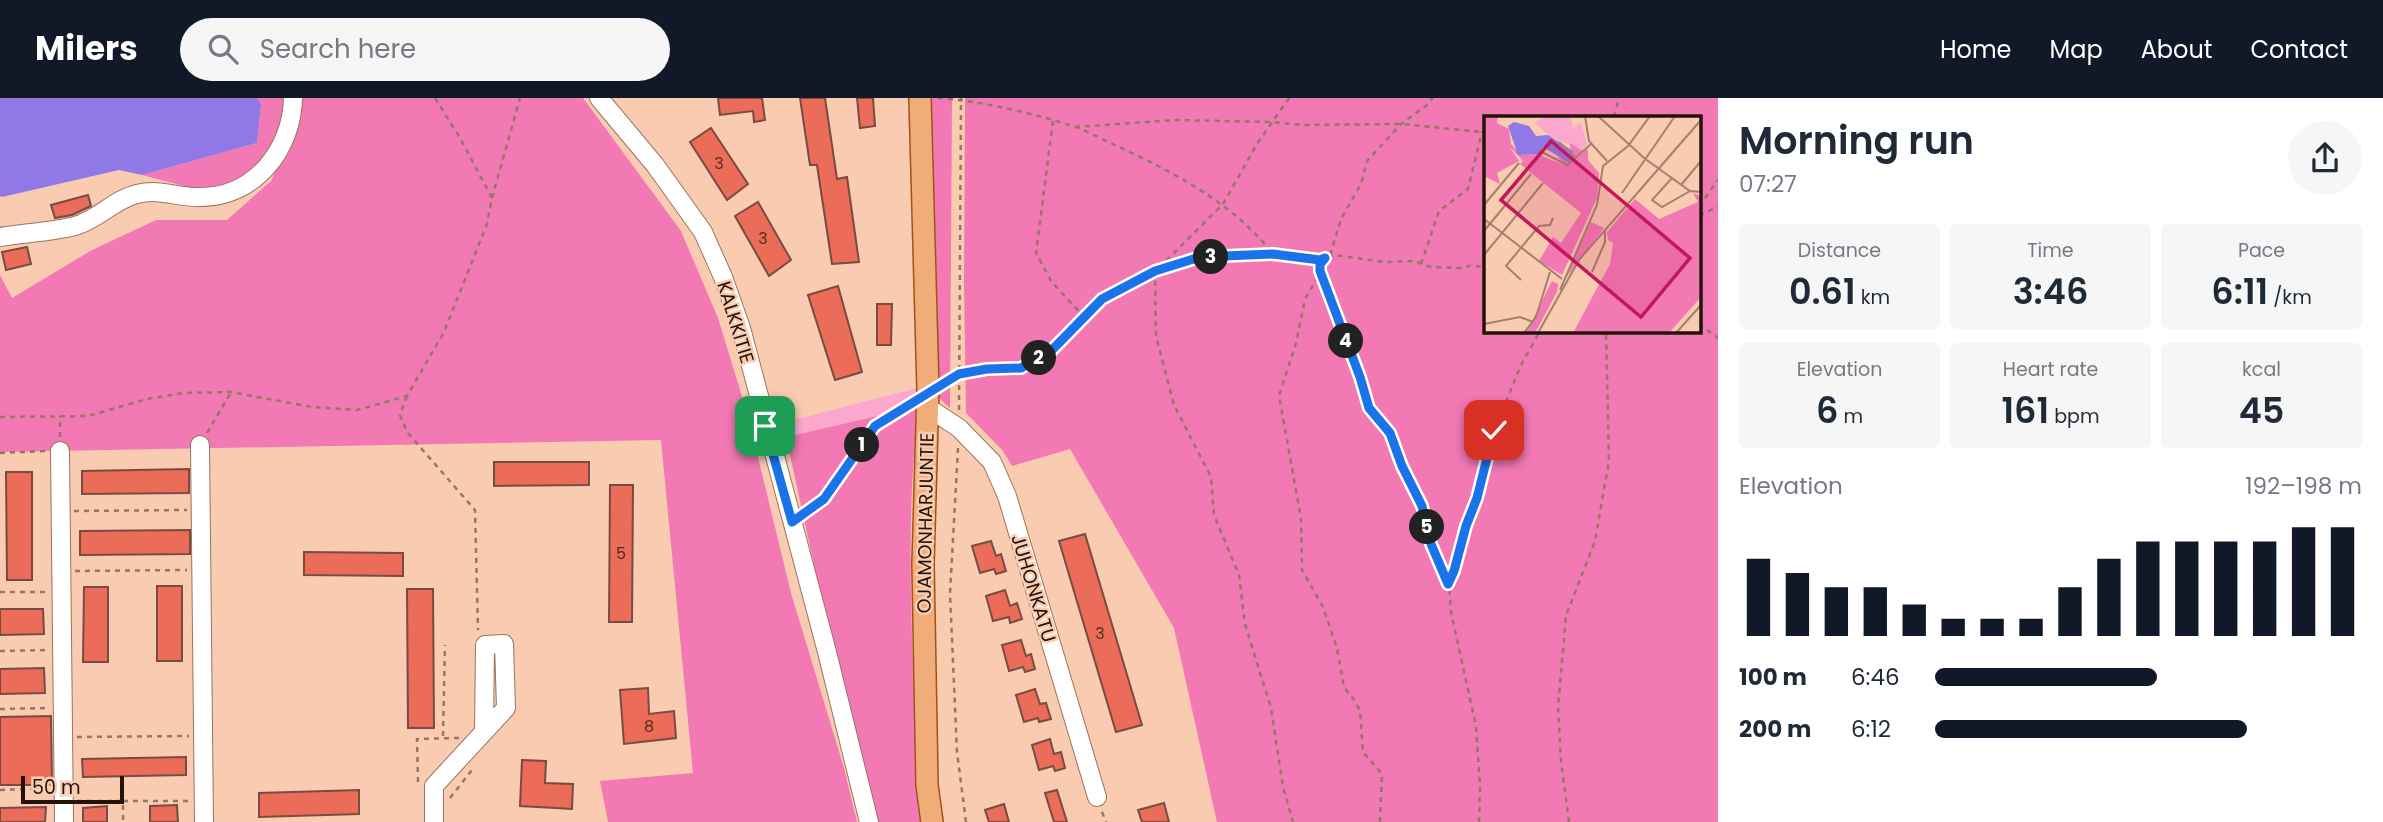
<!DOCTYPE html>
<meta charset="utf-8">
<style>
:root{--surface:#fff;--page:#f6f6f7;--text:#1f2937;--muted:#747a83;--accent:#111827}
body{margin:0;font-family:Poppins,sans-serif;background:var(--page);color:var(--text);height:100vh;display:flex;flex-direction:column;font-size:26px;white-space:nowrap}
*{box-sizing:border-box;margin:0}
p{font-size:23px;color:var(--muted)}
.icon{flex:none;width:38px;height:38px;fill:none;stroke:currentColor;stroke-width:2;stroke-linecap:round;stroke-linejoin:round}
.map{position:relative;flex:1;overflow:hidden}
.sheet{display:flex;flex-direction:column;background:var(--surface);width:665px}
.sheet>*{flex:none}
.scale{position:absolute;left:21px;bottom:18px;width:103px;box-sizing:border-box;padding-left:7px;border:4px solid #23130a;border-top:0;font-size:19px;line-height:24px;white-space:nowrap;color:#23130a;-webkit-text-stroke:5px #f9cbb1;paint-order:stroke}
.pin{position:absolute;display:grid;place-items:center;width:60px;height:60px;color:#fff;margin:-30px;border-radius:14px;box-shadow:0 4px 10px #0006}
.km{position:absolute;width:35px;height:35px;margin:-18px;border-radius:50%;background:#222;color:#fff;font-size:19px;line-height:35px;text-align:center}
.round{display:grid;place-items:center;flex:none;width:74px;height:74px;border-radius:37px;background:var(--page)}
.head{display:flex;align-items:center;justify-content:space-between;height:119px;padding:0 21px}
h1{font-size:38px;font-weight:600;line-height:52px}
.figures{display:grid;grid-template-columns:repeat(3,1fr);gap:10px;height:119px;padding:7px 21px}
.figures div{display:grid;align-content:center;border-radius:7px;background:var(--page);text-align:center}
.figures b{font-size:35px;font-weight:600}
.figures small{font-size:19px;font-weight:400}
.figures p{font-size:19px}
.chart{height:196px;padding:14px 21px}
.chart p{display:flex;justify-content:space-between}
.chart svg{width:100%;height:126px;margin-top:7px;stroke:var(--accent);stroke-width:6}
ul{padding:0 21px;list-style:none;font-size:23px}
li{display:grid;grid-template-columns:112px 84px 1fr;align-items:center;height:52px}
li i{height:18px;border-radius:9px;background:var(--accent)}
header{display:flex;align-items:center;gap:42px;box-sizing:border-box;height:98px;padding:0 35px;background:var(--accent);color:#fff}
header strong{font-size:33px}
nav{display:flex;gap:38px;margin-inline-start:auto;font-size:24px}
.search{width:490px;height:63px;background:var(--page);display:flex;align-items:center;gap:18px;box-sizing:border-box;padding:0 24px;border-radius:38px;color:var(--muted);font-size:26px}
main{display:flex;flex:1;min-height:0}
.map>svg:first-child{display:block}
</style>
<header>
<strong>Milers</strong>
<div class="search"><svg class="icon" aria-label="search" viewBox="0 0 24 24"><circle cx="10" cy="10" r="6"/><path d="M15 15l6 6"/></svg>Search here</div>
<nav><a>Home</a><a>Map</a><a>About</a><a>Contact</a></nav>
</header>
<main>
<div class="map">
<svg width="1718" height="724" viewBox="0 0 1718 724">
<rect width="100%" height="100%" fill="#f9cbb1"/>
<path fill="#fca8ce" d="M 917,290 L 917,309 L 786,339 L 782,325 Z"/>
<g fill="#f279b4" fill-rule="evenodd">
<path d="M 257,0 L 288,0 L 287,18 L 266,59 L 236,86 L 199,92 L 142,77 L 257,45 L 261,6 Z"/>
<path d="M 297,0 L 583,0 L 681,133 L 718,220 L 748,318 L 791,495 L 844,670 L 857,724 L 608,724 L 600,683 L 693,675 L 661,342 L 0,354 L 0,177 L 12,200 L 92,152 L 156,122 L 227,122 L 271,83 L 283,56 Z"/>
<path d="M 931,0 L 952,0 L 950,310 L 937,298 L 934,282 Z"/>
<path d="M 965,0 L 1718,0 L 1718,724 L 1217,724 L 1174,530 L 1070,351 L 1012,368 L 1003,353 L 966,315 L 964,185 ZM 1485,19 L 1699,19 L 1699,233 L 1485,233 Z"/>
<path d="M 917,309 C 915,344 912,380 911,415 C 909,518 915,621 922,724 L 876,724 L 820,494 L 786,339 Z"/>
</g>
<path fill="#9078e7" d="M 0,0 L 257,0 L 261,6 L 257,45 L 142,77 L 119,72 L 2,99 L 0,98 Z"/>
<g fill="#eb6c58" stroke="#784b43" stroke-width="2">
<path d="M 718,0 L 762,0 L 765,22 L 754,24 L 753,13 L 720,17 Z"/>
<path d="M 800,0 L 825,0 L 837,81 L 847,79 L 859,164 L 832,166 L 817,67 L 810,67 Z"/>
<path d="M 857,0 L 873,0 L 875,28 L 860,30 Z"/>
<path d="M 711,30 L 748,86 L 727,102 L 690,44 Z"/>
<path d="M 88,97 L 91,108 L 72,117 L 55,120 L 51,107 Z"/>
<path d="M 758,104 L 791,162 L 769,178 L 735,118 Z"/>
<path d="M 27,149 L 31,166 L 6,172 L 2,154 Z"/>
<path d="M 838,188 L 862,274 L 835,282 L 808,197 Z"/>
<path d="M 877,206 L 892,206 L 891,247 L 877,247 Z"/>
<path d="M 494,364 L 589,364 L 589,387 L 494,388 Z"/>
<path d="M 189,371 L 189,395 L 82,396 L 82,373 Z"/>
<path d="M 6,374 L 32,374 L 32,482 L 7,482 Z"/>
<path d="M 610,387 L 633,387 L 632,524 L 609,524 Z"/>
<path d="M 190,432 L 190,456 L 80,457 L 80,433 Z"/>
<path d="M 1085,436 L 1142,627 L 1116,634 L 1059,443 Z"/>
<path d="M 991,443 L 996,458 L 1001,456 L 1006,473 L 996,476 L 994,471 L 980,475 L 972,448 Z"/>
<path d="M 304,454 L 403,455 L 403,478 L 304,477 Z"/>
<rect x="157" y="488" width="25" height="75"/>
<path d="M 84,489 L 108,489 L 108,564 L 83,564 Z"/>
<path d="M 407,491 L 433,491 L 434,630 L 408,630 Z"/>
<path d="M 1005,492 L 1010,508 L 1017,505 L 1022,521 L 1010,525 L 1009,519 L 993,523 L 986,498 Z"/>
<path d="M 0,511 L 43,511 L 44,536 L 0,537 Z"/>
<path d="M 1021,542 L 1026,558 L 1031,556 L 1035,571 L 1025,574 L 1023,569 L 1009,573 L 1002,547 Z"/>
<path d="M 44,570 L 45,595 L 0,596 L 0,571 Z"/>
<path d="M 648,590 L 649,616 L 674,613 L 676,640 L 624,646 L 620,592 Z"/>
<path d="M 1035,591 L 1040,606 L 1046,605 L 1051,621 L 1039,624 L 1038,620 L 1024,624 L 1016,597 Z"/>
<path d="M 51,618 L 52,687 L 0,687 L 0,619 Z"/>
<path d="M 1050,641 L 1054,656 L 1061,654 L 1065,670 L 1055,673 L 1053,668 L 1039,672 L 1032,647 Z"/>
<path d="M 186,659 L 186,677 L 83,679 L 82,661 Z"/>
<path d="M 522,662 L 546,663 L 545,685 L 573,686 L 572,711 L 520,708 Z"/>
<path d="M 359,692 L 359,716 L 259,719 L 259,695 Z"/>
<path d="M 1057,692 L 1067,724 L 1054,724 L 1045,695 Z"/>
<path d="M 1164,705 L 1169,724 L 1142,724 L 1138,712 Z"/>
<path d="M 1004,706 L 1009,724 L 989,724 L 985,712 Z"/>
<path d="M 177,707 L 178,724 L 150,724 L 150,708 Z"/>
<path d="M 107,708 L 107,724 L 83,724 L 83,710 Z"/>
<path d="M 46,709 L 45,724 L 0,724 L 0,710 Z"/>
</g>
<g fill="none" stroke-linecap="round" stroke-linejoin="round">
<g stroke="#9c735b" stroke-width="20">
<g id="minor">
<path d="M 599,0 L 655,67 L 703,134 L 723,179 L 741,230 L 827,554 L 869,724"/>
<path d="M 0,139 C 24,135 51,134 75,128 C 97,122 115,101 137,96 C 160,90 178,100 201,99 C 255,99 292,51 293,0"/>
<path d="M 927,309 L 959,330 L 992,364 L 1007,398 L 1097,699"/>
<path d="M 200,347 L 204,724"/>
<path d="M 60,353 L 64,724"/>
<path d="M 434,724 L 434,688 L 506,610 L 504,546 L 485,547 L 484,632"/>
</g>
</g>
<g stroke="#a25218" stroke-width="24">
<path id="major" d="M 920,0 L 928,292 L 923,466 L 927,687 L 932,724"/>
</g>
<g stroke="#967664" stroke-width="2.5" stroke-dasharray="5 5" stroke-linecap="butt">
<path d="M 435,0 L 460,40 L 492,100"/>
<path d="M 938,0 C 981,3 1032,15 1073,28 C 1088,33 1103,42 1117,48 C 1175,75 1233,105 1273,156"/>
<path d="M 1289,0 L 1257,46 L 1223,106 L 1155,174 L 1156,238 L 1174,307 L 1211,379 L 1214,417 L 1239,477 L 1245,526 L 1271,610 L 1283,689 L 1293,724"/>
<path d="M 1614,19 L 1619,0"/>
<path d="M 1053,23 L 1036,155 L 1051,183 L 1083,218"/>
<path d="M 1075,29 L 1174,22 L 1273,24 L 1302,27 L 1401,26 L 1482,34"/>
<path d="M 1699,108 L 1718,82"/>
<path d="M 1699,117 L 1718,109"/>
<path d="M 1421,166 L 1439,113 L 1468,91 L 1482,34 L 1485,34"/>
<path d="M 1699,226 L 1718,240"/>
<path d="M 944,285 L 959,276 L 987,271 L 1021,270 L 1052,252 L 1102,201 L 1155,174 L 1200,159 L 1273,156 L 1323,161"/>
<path d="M 407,298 L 400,317 L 407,334 L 475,412 L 478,532"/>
<path d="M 959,312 L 961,0"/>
<path d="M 0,319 L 88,318 L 147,301 L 183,295 L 231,294 L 312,309 L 357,312 L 407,298 L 444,234 L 487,126 L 492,100 L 520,0"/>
<path d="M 207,335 L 230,296"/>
<path d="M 60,339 L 60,318"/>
<path d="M 958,350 L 950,496 L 957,654 L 966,724"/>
<path d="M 0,355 L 46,353"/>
<path d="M 74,413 L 187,412"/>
<path d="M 806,414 L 824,401 L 875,328 L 909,307"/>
<path d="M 75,473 L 187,472"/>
<path d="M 1449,485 L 1454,473 L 1466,427 L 1477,400 L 1494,333 L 1521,267 L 1540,233"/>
<path d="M 0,494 L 46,494"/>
<path d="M 0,553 L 48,552"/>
<path d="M 0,611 L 49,610"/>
<path d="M 443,638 L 445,547"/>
<path d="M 77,639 L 189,638"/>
<path d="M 418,684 L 417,641 L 459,640"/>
<path d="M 0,692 L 50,690"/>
<path d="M 450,700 L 472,672"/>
<path d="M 77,703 L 123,703 L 123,724"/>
<path d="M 123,703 L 189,703"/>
<path d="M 1102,714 L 1106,724"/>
<path d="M 1380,724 L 1382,676 L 1363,654 L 1360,613 L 1355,603 L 1344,589 L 1337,550 L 1323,509 L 1302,472 L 1301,420 L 1279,298 L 1296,245 L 1305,201 L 1330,158 L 1341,121 L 1361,86 L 1367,63 L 1401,26 L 1427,7 L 1433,0"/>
<path d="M 1479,724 L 1480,688 L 1476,628 L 1451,514 L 1449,486 L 1431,446 L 1422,408 L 1389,335 L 1369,310 L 1360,279 L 1320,173 L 1320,165 L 1325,160 L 1335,157 L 1384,164 L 1414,163 L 1431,169 L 1463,170 L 1472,167 L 1485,170"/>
<path d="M 1569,724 L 1561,663 L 1558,609 L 1566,518 L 1595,443 L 1609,363 L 1606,233"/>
</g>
<use href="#minor" stroke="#fff" stroke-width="18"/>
<use href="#major" stroke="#f0ac79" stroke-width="21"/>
</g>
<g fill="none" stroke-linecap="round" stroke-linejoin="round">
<g stroke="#fff" stroke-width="14">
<path id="route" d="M 765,328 L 792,424 L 824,401 L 875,328 L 959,276 L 987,271 L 1021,270 L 1052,252 L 1102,201 L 1155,173 L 1200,159 L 1273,156 L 1320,162 L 1325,160 L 1320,166 L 1320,173 L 1360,279 L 1369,310 L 1390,335 L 1402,368 L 1422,408 L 1431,446 L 1448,486 L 1454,473 L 1466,428 L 1477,400 L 1494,332"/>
</g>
<use href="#route" stroke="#1a73e8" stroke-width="9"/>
</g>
<g text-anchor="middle" stroke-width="5" stroke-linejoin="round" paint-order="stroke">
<g font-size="16" fill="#55291e">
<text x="719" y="71">3</text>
<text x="763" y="146">3</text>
<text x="621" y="461">5</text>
<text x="1100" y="541">3</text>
<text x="649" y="634">8</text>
</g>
<g font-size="19" fill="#23130a" stroke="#f9cbb1">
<text transform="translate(736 224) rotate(73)" y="7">KALKKITIE</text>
<text transform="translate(925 425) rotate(-89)" y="7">OJAMONHARJUNTIE</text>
<text transform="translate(1034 490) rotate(73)" y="7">JUHONKATU</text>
</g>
</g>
<g transform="translate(1484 18)">
<rect width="217" height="217" fill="#f9cbb1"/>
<path d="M 62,0 L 86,0 L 89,12 L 97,7 L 103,29 L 97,34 L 66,20 L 51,7 Z" fill="#fca8ce"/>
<path d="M 0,0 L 14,0 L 13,7 L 25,13 L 27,28 L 37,39 L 53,38 L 83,50 L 73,41 L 87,43 L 86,27 L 97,34 L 104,33 L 104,44 L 115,57 L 113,82 L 78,159 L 55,145 L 69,121 L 77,127 L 97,97 L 36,48 L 39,45 L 25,30 L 35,45 L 13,57 L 16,68 L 0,60 ZM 209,77 L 217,80 L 217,181 L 185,217 L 89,217 L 126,148 L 129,127 L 124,124 L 123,116 L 151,83 L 175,103 L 214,86 ZM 107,106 L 120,112 L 81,163 ZM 68,165 L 74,168 L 73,176 L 51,217 L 42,217 Z" fill="#f279b4"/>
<path d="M 30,6 L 45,10 L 52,20 L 64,19 L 89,35 L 87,43 L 84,46 L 59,31 L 55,38 L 34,39 L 24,10 Z" fill="#9078e7"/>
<path fill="none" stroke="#a3816e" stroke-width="2" d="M 101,0 L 105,25 L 123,45M 114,0 L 160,42 L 206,75 L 217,76M 75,26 L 92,42M 54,34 L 83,49 L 107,28M 188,62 L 168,84 L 178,91 L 206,75M 197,69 L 217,45M 138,77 L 191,0M 0,89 L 35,47M 0,103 L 78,163M 0,115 L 47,58M 0,139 L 59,67M 108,156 L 121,126 L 121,114M 37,164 L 22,150 L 55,110 L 66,109 L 69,102M 76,174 L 113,89 L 119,50 L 144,30 L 166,0M 0,208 L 36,201 L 49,206M 40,217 L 52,201 L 66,156M 54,217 L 95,144 L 217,4M 192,217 L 217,189"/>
<path fill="#c2185b" fill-opacity="0.15" stroke="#c2185b" stroke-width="3.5" d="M 67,25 L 206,142 L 157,201 L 17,84 Z"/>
<rect width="217" height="217" fill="none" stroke="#23130a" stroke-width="3.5"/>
</g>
</svg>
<div class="scale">50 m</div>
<div class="pin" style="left:765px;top:328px;background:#1e9e55"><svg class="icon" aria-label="arrive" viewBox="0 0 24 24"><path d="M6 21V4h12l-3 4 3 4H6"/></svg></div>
<div class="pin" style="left:1494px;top:332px;background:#d93025"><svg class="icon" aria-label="check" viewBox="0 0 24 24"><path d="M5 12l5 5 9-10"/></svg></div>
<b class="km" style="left:862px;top:347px">1</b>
<b class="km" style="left:1039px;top:260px">2</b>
<b class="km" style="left:1211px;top:159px">3</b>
<b class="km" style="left:1346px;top:243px">4</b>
<b class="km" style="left:1427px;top:429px">5</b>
</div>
<section class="sheet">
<div class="head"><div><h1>Morning run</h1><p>07:27</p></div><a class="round"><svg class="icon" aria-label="share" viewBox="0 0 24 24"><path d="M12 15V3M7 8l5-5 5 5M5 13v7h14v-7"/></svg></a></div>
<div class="figures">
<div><p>Distance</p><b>0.61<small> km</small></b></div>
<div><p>Time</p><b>3:46</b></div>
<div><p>Pace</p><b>6:11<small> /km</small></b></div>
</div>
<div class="figures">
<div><p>Elevation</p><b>6<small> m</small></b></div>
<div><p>Heart rate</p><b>161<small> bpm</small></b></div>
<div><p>kcal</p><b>45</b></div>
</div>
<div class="chart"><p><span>Elevation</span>192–198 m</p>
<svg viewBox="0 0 160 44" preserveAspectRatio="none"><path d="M5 44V17M15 44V22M25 44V27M35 44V27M45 44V33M55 44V38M65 44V38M75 44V38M85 44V27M95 44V17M105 44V11M115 44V11M125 44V11M135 44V11M145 44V6M155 44V6"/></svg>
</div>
<ul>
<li><b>100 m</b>6:46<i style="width:52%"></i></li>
<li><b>200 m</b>6:12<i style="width:73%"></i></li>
</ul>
</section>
</main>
